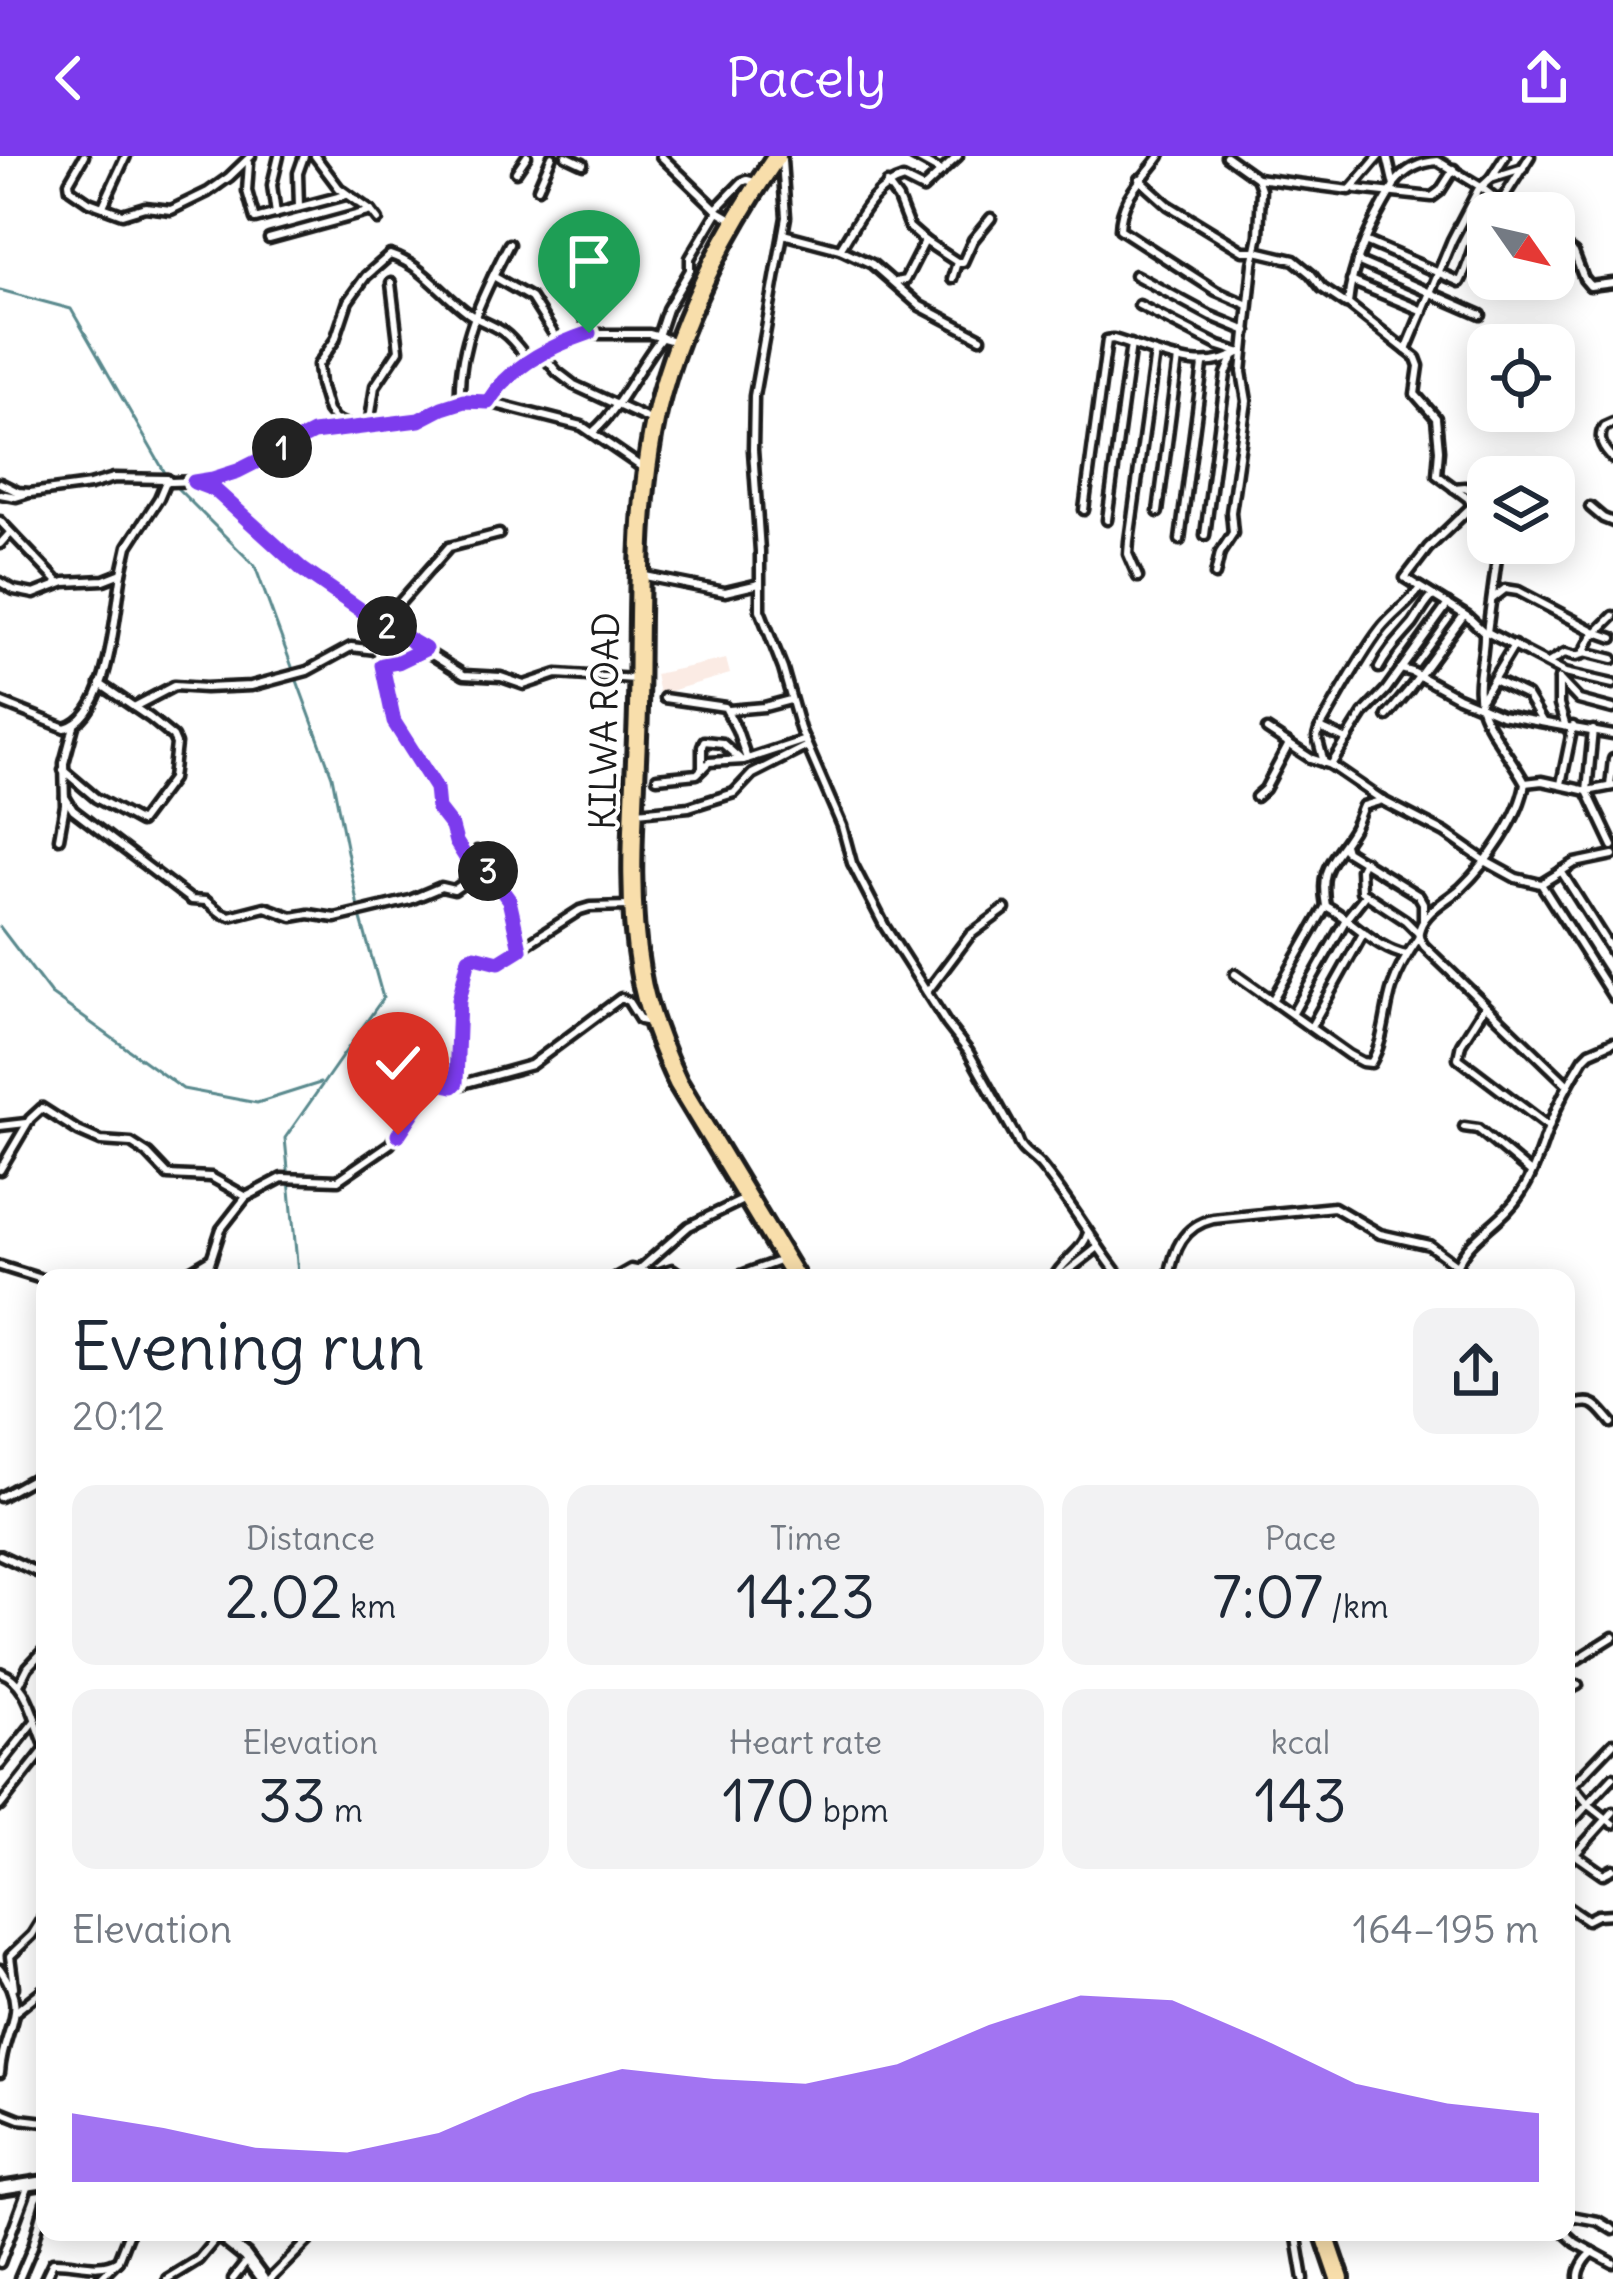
<!DOCTYPE html>
<meta charset="utf-8">
<style>
:root{--surface:#fff;--page:#f2f2f3;--text:#1f2937;--muted:#747a83;--accent:#7c3aed}
body{margin:0;font-family:Delius,sans-serif;background:var(--page);color:var(--text);height:100vh;display:flex;flex-direction:column;font-size:45px;white-space:nowrap}
*{box-sizing:border-box;margin:0}
p{font-size:39px;color:var(--muted)}
.icon{flex:none;width:66px;height:66px;fill:none;stroke:currentColor;stroke-width:2;stroke-linecap:round;stroke-linejoin:round}
.map{position:relative;flex:1;overflow:hidden}
.side{position:absolute;left:36px;top:1113px;width:1539px;height:972px;display:flex;flex-direction:column;background:var(--surface);border-radius:24px;box-shadow:0 6px 30px #0003}
.side>*{flex:none}
.needle{width:78px;rotate:124deg}
.buttons{position:absolute;left:1467px;top:36px;display:grid;gap:24px}
.buttons a{display:grid;place-items:center;width:108px;height:108px;border-radius:24px;background:var(--surface);box-shadow:0 6px 30px #0003;font-size:60px}
.pin{position:absolute;display:grid;place-items:center;width:102px;height:102px;color:#fff;margin:-123px -51px;border-radius:50% 50% 50% 0;rotate:-45deg;box-shadow:0 0 12px #0007}
.pin .icon{rotate:45deg}
.km{position:absolute;width:60px;height:60px;margin:-30px;border-radius:50%;background:#222;color:#fff;font-size:33px;line-height:60px;text-align:center}
.round{display:grid;place-items:center;flex:none;width:126px;height:126px;border-radius:24px;background:var(--page)}
.head{display:flex;align-items:center;justify-content:space-between;height:204px;padding:0 36px}
h1{font-size:66px;font-weight:600;line-height:90px}
.metrics{display:grid;grid-template-columns:repeat(3,1fr);gap:18px;height:204px;padding:12px 36px}
.metrics div{display:grid;align-content:center;border-radius:24px;background:var(--page);text-align:center}
.metrics b{font-size:60px;font-weight:600}
.metrics small{font-size:33px;font-weight:400}
.metrics p{font-size:33px}
.chart{height:336px;padding:24px 36px}
.chart p{display:flex;justify-content:space-between}
.chart svg{width:100%;height:216px;margin-top:12px;fill:var(--accent);opacity:.7}
header{display:flex;justify-content:space-between;align-items:center;height:156px;padding:0 36px;background:var(--accent);color:#fff;font-size:54px;font-weight:600}
.map>svg:first-child{display:block}
</style>
<header><svg class="icon" aria-label="back" viewBox="0 0 24 24"><path d="M15 5l-7 7 7 7"/></svg>Pacely<svg class="icon" aria-label="share" viewBox="0 0 24 24"><path d="M12 15V3M7 8l5-5 5 5M5 13v7h14v-7"/></svg></header>
<div class="map">
<svg width="1613" height="2123" viewBox="0 0 1613 2123">
<rect width="100%" height="100%" fill="#fff"/>
<filter id="ink" filterUnits="userSpaceOnUse"><feTurbulence type="fractalNoise" baseFrequency=".00833" numOctaves="2"/><feDisplacementMap in="SourceGraphic" scale="24" xChannelSelector="R" yChannelSelector="G"/><feConvolveMatrix kernelMatrix="1 2 1 2 8 2 1 2 1" color-interpolation-filters="sRGB"/></filter>
<g filter="url(#ink)">
<path fill="#fbebe4" d="M 726,503 L 730,518 L 659,538 L 655,518 Z"/>
<g fill="none" stroke-linecap="round" stroke-linejoin="round">
<g stroke="#5a8a8e" stroke-width="3">
<path d="M 0,134 L 71,153 L 168,322"/>
<path d="M 174,329 L 255,410 L 332,620 L 359,756 L 383,842 L 285,982 L 298,1117 L 301,1122"/>
<path d="M 0,771 L 51,838 L 183,933 L 257,947 L 320,927"/>
</g>
<g stroke="#1c1c1c" stroke-width="15">
<g id="street">
<path d="M 84,0 L 69,26 L 70,33 L 89,46 L 122,58 L 145,51 L 171,54 L 208,36 L 229,21 L 251,0"/>
<path d="M 315,0 L 339,32 L 371,55 L 378,64"/>
<path d="M 566,0 L 583,8"/>
<path d="M 661,0 L 718,55 L 732,63"/>
<path d="M 913,0 L 942,16"/>
<path d="M 1160,0 C 1142,25 1121,40 1120,73 L 1216,135 L 1248,149"/>
<path d="M 1387,0 L 1394,30 C 1372,67 1352,105 1348,148 L 1416,202 L 1419,210 L 1415,238 L 1436,262 L 1439,294 L 1437,319 L 1468,342 L 1472,350 L 1428,392 L 1405,422 L 1468,461 L 1484,476 C 1485,501 1474,527 1481,552 C 1487,573 1515,607 1525,627 C 1520,662 1486,708 1461,732 C 1448,744 1426,754 1420,772 C 1417,781 1419,782 1424,790 L 1568,929"/>
<path d="M 782,4 L 786,61 L 754,240 L 753,294 L 760,395 L 760,454 L 783,513 L 800,573 L 842,670 L 852,707 L 885,771 L 947,868 L 968,895 L 1016,981 C 1020,995 1031,999 1041,1010 C 1070,1045 1093,1086 1121,1122"/>
<path d="M 249,7 L 247,35 L 255,63 L 346,39"/>
<path d="M 516,16 L 527,0"/>
<path d="M 1257,22 L 1350,34 L 1379,0"/>
<path d="M 1491,22 L 1505,0"/>
<path d="M 1139,23 L 1168,49 L 1243,95 L 1256,95 L 1294,104 L 1311,118 L 1322,132 L 1346,148"/>
<path d="M 887,28 L 898,43 L 909,71 L 925,85 L 957,106 L 952,123"/>
<path d="M 1394,28 C 1405,14 1420,6 1438,5 L 1481,31 L 1514,57"/>
<path d="M 538,32 L 552,0"/>
<path d="M 1356,33 L 1432,41 L 1440,35 L 1454,13"/>
<path d="M 103,50 L 126,0"/>
<path d="M 299,51 L 298,17 L 304,0"/>
<path d="M 716,53 L 742,26 L 747,24 L 755,26"/>
<path d="M 1494,57 L 1530,0"/>
<path d="M 276,58 L 272,29 L 279,0"/>
<path d="M 783,78 L 840,93 L 872,108 L 920,150 L 981,182"/>
<path d="M 269,83 L 371,55"/>
<path d="M 1554,83 L 1574,97 L 1584,123 L 1590,130 L 1613,127"/>
<path d="M 1365,85 L 1460,126 C 1470,108 1474,76 1488,64"/>
<path d="M 840,93 C 857,67 871,32 903,23 L 923,33 L 958,0"/>
<path d="M 1357,105 L 1481,159"/>
<path d="M 957,106 L 963,106 L 973,84 L 991,62"/>
<path d="M 551,109 L 593,177"/>
<path d="M 1135,119 L 1211,160 L 1247,175"/>
<path d="M 493,120 L 531,142 L 560,188"/>
<path d="M 1351,125 L 1423,155"/>
<path d="M 896,126 L 905,124 L 925,85"/>
<path d="M 1139,149 L 1219,190 L 1241,197"/>
<path d="M 658,180 L 667,153 L 690,114 L 690,102 L 718,55"/>
<path d="M 1406,194 L 1452,84 L 1478,34 L 1491,22 L 1523,12"/>
<path d="M 542,198 L 557,216 L 574,229 L 652,265"/>
<path d="M 488,246 L 503,226 L 535,200 L 584,178 L 649,178 L 674,185"/>
<path d="M 460,247 C 457,189 483,138 509,88"/>
<path d="M 1613,267 L 1604,271 C 1596,283 1604,294 1613,303"/>
<path d="M 349,270 L 335,264 L 328,255 L 320,228 L 318,209 L 335,184 L 348,145 L 366,120 L 390,99 C 424,110 440,137 468,157 C 479,165 492,168 503,176 C 513,183 521,195 529,205"/>
<path d="M 369,270 L 375,230 L 399,194 L 391,127"/>
<path d="M 594,275 C 620,253 638,210 662,181"/>
<path d="M 196,326 L 215,334 L 227,347 L 260,372 L 271,387 L 292,402 L 303,414 L 371,461 L 464,519 L 501,521 L 524,529 L 557,518 L 635,523"/>
<path d="M 0,327 L 18,336 L 30,337 L 90,329 L 114,322 L 167,323 L 170,326 L 201,325 L 224,320 L 313,277 L 419,264 L 443,252 L 470,244 L 488,246 L 582,270 L 643,312"/>
<path d="M 1454,332 L 1465,331 L 1488,345"/>
<path d="M 0,338 L 16,341 L 26,338"/>
<path d="M 1590,351 L 1603,362 L 1613,366"/>
<path d="M 1084,354 L 1107,184 L 1113,183 C 1156,195 1201,222 1243,195"/>
<path d="M 1158,356 L 1178,203"/>
<path d="M 1107,364 L 1131,188"/>
<path d="M 0,365 L 59,427"/>
<path d="M 1205,379 L 1226,218 L 1232,204"/>
<path d="M 1180,384 L 1203,209"/>
<path d="M 0,388 L 10,377"/>
<path d="M 1215,419 L 1220,397 L 1233,377 L 1231,356 L 1247,245 L 1242,216 L 1253,108 L 1259,79 L 1261,33 L 1257,22 L 1226,0"/>
<path d="M 645,420 L 725,436 L 759,428"/>
<path d="M 1138,421 L 1128,398 L 1129,385 L 1155,197"/>
<path d="M 0,426 L 14,434 L 34,438 L 65,426 L 104,424 L 122,417 L 128,390 L 159,342 L 167,323"/>
<path d="M 1492,443 L 1505,433 L 1518,435 L 1596,476 L 1613,482"/>
<path d="M 383,466 L 449,391 L 499,378"/>
<path d="M 1487,476 L 1565,517 L 1613,528"/>
<path d="M 1487,476 L 1499,387"/>
<path d="M 1585,496 L 1613,503"/>
<path d="M 1548,507 L 1565,497 L 1576,500 L 1583,498 L 1592,481 L 1613,460"/>
<path d="M 384,509 L 398,506 L 425,493"/>
<path d="M 1379,512 C 1388,494 1401,482 1413,468 C 1420,458 1424,449 1432,441"/>
<path d="M 1401,513 L 1412,516 L 1458,541 L 1501,559 L 1613,579"/>
<path d="M 1559,523 L 1579,544 L 1613,553"/>
<path d="M 1559,523 L 1559,549 L 1565,568"/>
<path d="M 1494,524 L 1527,540 L 1542,565"/>
<path d="M 664,542 L 725,551 L 737,574 L 747,603"/>
<path d="M 1482,542 L 1514,489"/>
<path d="M 0,546 L 65,572 C 110,561 115,455 122,417"/>
<path d="M 134,551 L 174,530 L 205,532 L 251,530 L 307,515 L 351,491 L 376,494 L 382,503 L 394,566 L 437,632 L 438,653 L 450,668 L 456,686 L 476,718"/>
<path d="M 729,554 L 764,551 L 790,544"/>
<path d="M 1387,560 L 1409,534 L 1464,459"/>
<path d="M 1320,572 L 1347,584"/>
<path d="M 1267,574 L 1310,602 L 1331,609 L 1385,646 L 1445,677 L 1485,705 L 1516,722 L 1541,728 L 1575,707 L 1613,699"/>
<path d="M 1593,574 L 1587,635 L 1613,690"/>
<path d="M 1324,607 L 1317,581 L 1319,574 C 1337,544 1359,501 1380,474 C 1392,458 1408,449 1420,432"/>
<path d="M 1331,609 L 1363,558 L 1386,534 L 1448,448"/>
<path d="M 702,613 L 702,590 L 704,585 L 722,587 L 739,602"/>
<path d="M 63,614 L 96,642 L 140,666 L 172,623 L 176,588 L 173,581 L 150,562 L 100,528"/>
<path d="M 657,622 L 697,618 L 709,606 L 744,604 L 805,584"/>
<path d="M 1525,627 L 1542,625 L 1587,635 L 1613,630"/>
<path d="M 1561,628 L 1573,570"/>
<path d="M 1610,630 L 1613,603"/>
<path d="M 65,641 L 73,654 L 191,744 L 206,745 L 221,757 L 230,760 L 265,751 L 292,761 L 309,758 L 335,762 L 410,744 L 441,731 L 454,734 L 486,712"/>
<path d="M 1256,641 L 1265,633 L 1289,588"/>
<path d="M 637,656 L 689,651 L 734,637 L 752,618 L 807,590"/>
<path d="M 59,682 L 65,649 L 64,607 L 74,570"/>
<path d="M 1344,688 L 1346,695 L 1419,740 L 1423,747 L 1423,764"/>
<path d="M 477,695 L 509,744 L 519,793"/>
<path d="M 1364,705 L 1360,713 L 1361,735 L 1405,764 L 1418,777"/>
<path d="M 1561,715 L 1613,797"/>
<path d="M 1541,728 L 1613,841"/>
<path d="M 1326,750 C 1319,712 1332,706 1350,678 C 1356,670 1359,659 1363,650 L 1383,644"/>
<path d="M 1235,818 L 1349,899 L 1362,906 L 1371,907 C 1385,883 1384,857 1392,832 C 1398,814 1408,797 1419,781"/>
<path d="M 927,836 L 970,779 L 1005,753"/>
<path d="M 1273,843 L 1326,750 C 1353,764 1377,794 1407,799"/>
<path d="M 1485,850 L 1461,888 L 1458,902 L 1549,971"/>
<path d="M 1293,857 L 1346,763 L 1366,738"/>
<path d="M 1311,871 L 1364,776"/>
<path d="M 453,930 L 456,927 L 459,844 L 469,802 L 475,800 L 499,806 L 580,754 L 590,751 L 629,750"/>
<path d="M 0,970 L 26,967"/>
<path d="M 1464,971 L 1478,973 L 1531,1017"/>
<path d="M 0,1014 L 30,963 L 42,952 L 78,975 L 101,985 L 131,987 L 148,998 L 168,1019 L 211,1021 L 245,1040"/>
<path d="M 0,1110 L 45,1124"/>
<path d="M 640,1113 L 689,1070 L 745,1043"/>
<path d="M 178,1122 L 210,1103"/>
<path d="M 205,1122 L 221,1073 L 246,1041 L 282,1022 L 338,1024 L 390,988 L 418,947 L 439,927 L 455,930 L 531,909 L 621,842 L 628,845 L 640,864 L 650,866"/>
<path d="M 615,1122 L 631,1113 L 657,1118 L 672,1113 L 685,1122"/>
<path d="M 733,1122 L 782,1104"/>
<path d="M 1054,1122 C 1063,1104 1082,1097 1088,1077"/>
<path d="M 1059,1122 L 1097,1092"/>
<path d="M 1169,1122 C 1174,1093 1183,1070 1213,1063 L 1334,1051 L 1380,1078 L 1429,1089 L 1455,1108"/>
<path d="M 1453,1122 C 1461,1082 1501,1070 1521,1037 C 1535,1016 1541,991 1550,968 C 1559,945 1571,923 1584,902 L 1590,896 L 1613,886"/>
<path d="M 1566,1251 C 1594,1242 1594,1246 1612,1267"/>
<path d="M 0,1341 L 45,1316"/>
<path d="M 0,1399 L 45,1420"/>
<path d="M 1566,1507 L 1573,1506 L 1613,1481"/>
<path d="M 0,1516 C 29,1526 33,1563 45,1589"/>
<path d="M 20,1527 L 28,1511 L 45,1493"/>
<path d="M 1566,1535 L 1578,1529"/>
<path d="M 0,1609 L 34,1566"/>
<path d="M 1566,1621 L 1588,1648 L 1613,1668"/>
<path d="M 1566,1636 L 1613,1587"/>
<path d="M 0,1650 L 45,1593"/>
<path d="M 1566,1672 L 1613,1621"/>
<path d="M 1573,1697 L 1603,1718 L 1613,1713"/>
<path d="M 1566,1708 L 1613,1656"/>
<path d="M 1568,1751 L 1587,1764 L 1597,1759 L 1613,1758"/>
<path d="M 0,1813 C 31,1856 3,1870 0,1917"/>
<path d="M 14,1831 L 10,1800 L 32,1779 L 45,1758"/>
<path d="M 15,1856 L 45,1832"/>
<path d="M 0,1955 L 20,1963 L 45,1966"/>
<path d="M 1566,2059 L 1598,2065 L 1613,2074"/>
<path d="M 1296,2076 L 1304,2123"/>
<path d="M 1564,2076 L 1576,2087 L 1613,2107"/>
<path d="M 0,2107 L 29,2029"/>
<path d="M 19,2123 L 33,2090 L 45,2047"/>
<path d="M 45,2123 L 53,2106 C 76,2105 98,2116 118,2104"/>
<path d="M 99,2123 L 118,2104 L 129,2076"/>
<path d="M 167,2123 L 198,2104 L 218,2080"/>
<path d="M 233,2123 L 248,2104"/>
<path d="M 270,2123 L 317,2076"/>
<path d="M 1579,2123 C 1578,2113 1586,2101 1594,2096"/>
</g>
</g>
<g stroke="#1c1c1c" stroke-width="20">
<g id="secondary">
<path d="M 0,2033 L 45,2026"/>
<path d="M 215,2076 L 245,2100 L 262,2123"/>
</g>
</g>
<g stroke="#1c1c1c" stroke-width="26">
<g id="highway">
<path d="M 777,0 C 727,73 686,150 662,236 C 635,334 640,450 638,552 C 636,639 625,729 640,815 C 646,854 661,891 678,927 L 796,1122"/>
<path d="M 1324,2076 L 1340,2123"/>
</g>
</g>
<use href="#street" stroke="#fff" stroke-width="6"/>
<use href="#secondary" stroke="#fff" stroke-width="10"/>
<use href="#highway" stroke="#f8deab" stroke-width="16"/>
</g>
</g>
<g fill="none" stroke-linecap="round" stroke-linejoin="round" filter="url(#ink)">
<g stroke="#fff" stroke-width="24">
<path id="route" d="M 398,979 L 422,943 L 439,927 L 453,930 L 456,927 L 459,844 L 469,802 L 475,800 L 499,806 L 520,793 L 509,744 L 486,712 L 476,718 L 456,686 L 452,671 L 438,653 L 436,632 L 394,566 L 382,509 L 398,506 L 425,493 L 371,461 L 303,414 L 215,334 L 194,326 L 213,323 L 238,315 L 313,277 L 419,264 L 442,252 L 464,245 L 488,246 C 510,211 550,190 589,177"/>
</g>
<use href="#route" stroke="#7c3aed" stroke-width="15"/>
</g>
<g text-anchor="middle" stroke-width="9" stroke-linejoin="round" paint-order="stroke">
<g font-size="36" fill="#1c1c1c" stroke="#fff">
<text transform="translate(604 565) rotate(-89)" y="13">KILWA ROAD</text>
</g>
</g>
</svg>
<div class="buttons">
<a><svg class="needle" viewBox="-14 -14 28 28"><path d="M0-13l5 13h-10z" fill="#e53935"/><path d="M0 13l5-13h-10z" fill="#747a83"/></svg></a>
<a><svg class="icon" aria-label="locate" viewBox="0 0 24 24"><circle cx="12" cy="12" r="6"/><path d="M12 2v4M12 18v4M2 12h4M18 12h4"/></svg></a>
<a><svg class="icon" aria-label="layers" viewBox="0 0 24 24"><path d="M12 4l9 5-9 5-9-5zM3 14l9 5 9-5"/></svg></a>
</div>
<div class="pin" style="left:589px;top:177px;background:#1e9e55"><svg class="icon" aria-label="arrive" viewBox="0 0 24 24"><path d="M6 21V4h12l-3 4 3 4H6"/></svg></div>
<div class="pin" style="left:398px;top:979px;background:#d93025"><svg class="icon" aria-label="check" viewBox="0 0 24 24"><path d="M5 12l5 5 9-10"/></svg></div>
<b class="km" style="left:282px;top:292px">1</b>
<b class="km" style="left:387px;top:470px">2</b>
<b class="km" style="left:488px;top:715px">3</b>
<section class="side">
<div class="head"><div><h1>Evening run</h1><p>20:12</p></div><a class="round"><svg class="icon" aria-label="share" viewBox="0 0 24 24"><path d="M12 15V3M7 8l5-5 5 5M5 13v7h14v-7"/></svg></a></div>
<div class="metrics">
<div><p>Distance</p><b>2.02<small> km</small></b></div>
<div><p>Time</p><b>14:23</b></div>
<div><p>Pace</p><b>7:07<small> /km</small></b></div>
</div>
<div class="metrics">
<div><p>Elevation</p><b>33<small> m</small></b></div>
<div><p>Heart rate</p><b>170<small> bpm</small></b></div>
<div><p>kcal</p><b>143</b></div>
</div>
<div class="chart"><p><span>Elevation</span>164–195 m</p>
<svg viewBox="0 0 160 44" preserveAspectRatio="none"><path d="M0 44V30L10 33L20 37L30 38L40 34L50 26L60 21L70 23L80 24L90 20L100 12L110 6L120 7L130 15L140 24L150 28L160 30V44z"/></svg>
</div>
</section>
</div>
